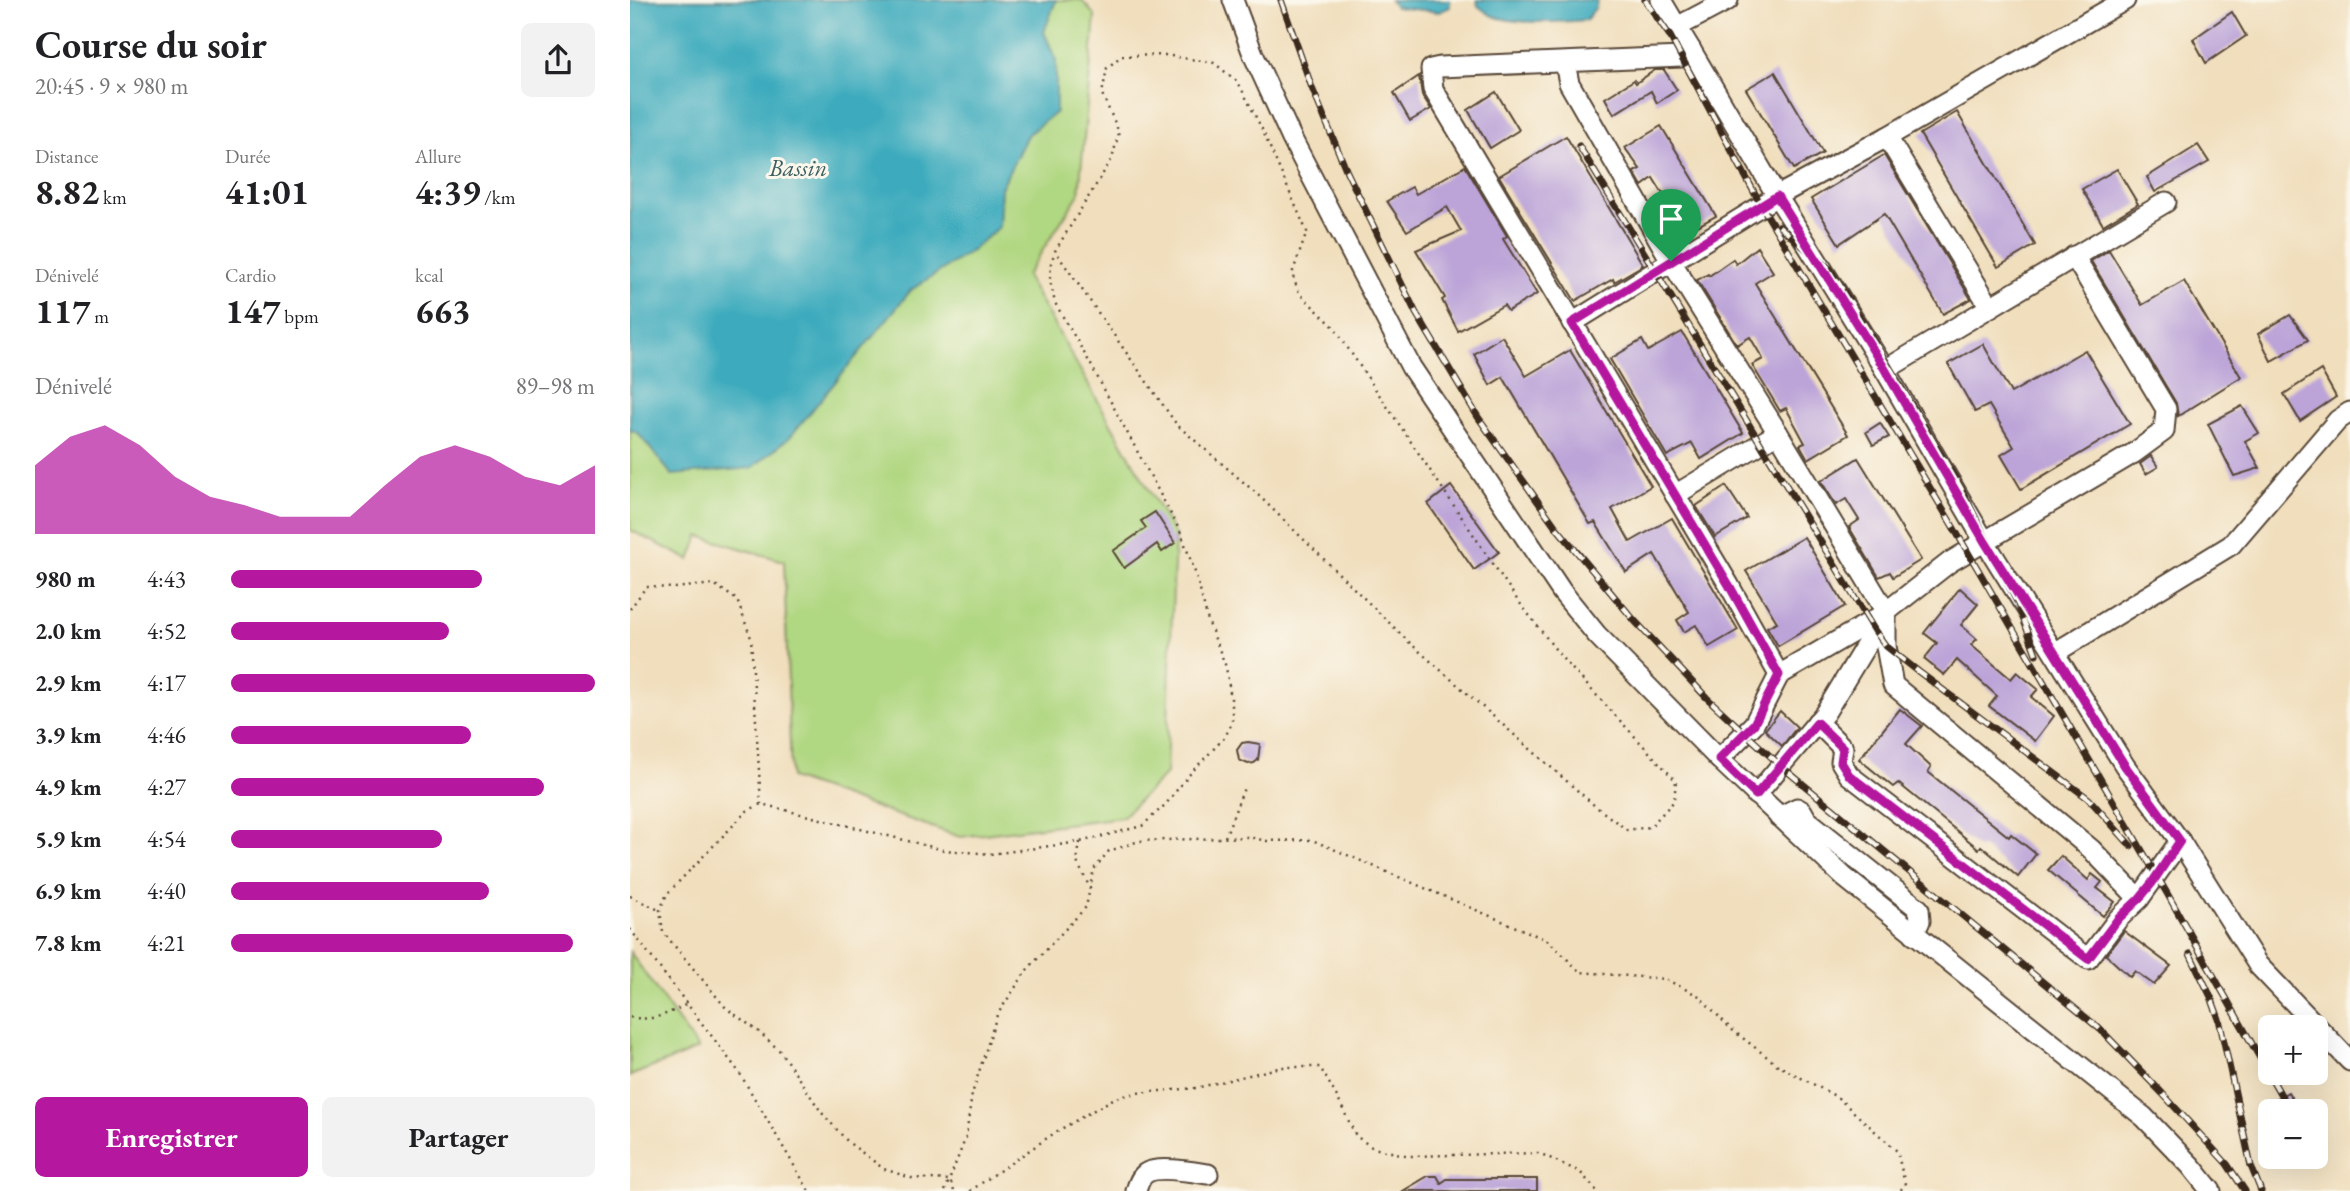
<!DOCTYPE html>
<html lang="fr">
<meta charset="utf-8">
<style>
:root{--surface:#fff;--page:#f2f2f2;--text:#202124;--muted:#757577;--accent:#b5179e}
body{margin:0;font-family:"EB Garamond",serif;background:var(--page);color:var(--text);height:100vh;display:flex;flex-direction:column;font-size:26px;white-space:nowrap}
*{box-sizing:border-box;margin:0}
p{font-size:23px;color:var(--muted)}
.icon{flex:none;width:38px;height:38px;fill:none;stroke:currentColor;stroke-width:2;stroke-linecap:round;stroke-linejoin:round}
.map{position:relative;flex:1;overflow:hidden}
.sheet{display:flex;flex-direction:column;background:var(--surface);width:630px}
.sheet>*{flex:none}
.controls{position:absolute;left:1628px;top:1015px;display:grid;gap:14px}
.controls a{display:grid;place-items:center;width:70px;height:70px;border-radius:10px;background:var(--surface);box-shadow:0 7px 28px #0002;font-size:35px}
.pin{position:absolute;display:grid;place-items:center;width:60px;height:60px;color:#fff;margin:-72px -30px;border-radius:50% 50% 50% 0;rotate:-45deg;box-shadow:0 0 7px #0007}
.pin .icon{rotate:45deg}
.round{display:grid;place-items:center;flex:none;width:74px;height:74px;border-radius:10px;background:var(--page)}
.head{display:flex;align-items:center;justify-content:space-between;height:119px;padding:0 35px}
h1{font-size:38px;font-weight:700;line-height:52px}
.metrics{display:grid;grid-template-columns:repeat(3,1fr);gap:10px;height:119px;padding:7px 35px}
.metrics div{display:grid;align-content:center}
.metrics b{font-size:35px;font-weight:700}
.metrics small{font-size:19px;font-weight:400}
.metrics p{font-size:19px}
.chart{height:196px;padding:14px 35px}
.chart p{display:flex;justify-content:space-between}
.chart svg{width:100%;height:126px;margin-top:7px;fill:var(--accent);opacity:.7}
.primary-button{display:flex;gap:14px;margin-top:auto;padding:14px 35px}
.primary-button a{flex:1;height:80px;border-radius:10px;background:var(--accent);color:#fff;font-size:28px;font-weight:700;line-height:80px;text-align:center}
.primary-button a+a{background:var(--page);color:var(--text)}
ul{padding:0 35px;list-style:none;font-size:23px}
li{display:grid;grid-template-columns:112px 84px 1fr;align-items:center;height:52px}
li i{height:18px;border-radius:9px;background:var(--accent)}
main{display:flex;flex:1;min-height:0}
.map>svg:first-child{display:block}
</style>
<main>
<section class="sheet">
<div class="head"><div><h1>Course du soir</h1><p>20:45 · 9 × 980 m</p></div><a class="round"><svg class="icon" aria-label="share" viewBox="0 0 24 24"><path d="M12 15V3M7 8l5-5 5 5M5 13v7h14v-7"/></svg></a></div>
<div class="metrics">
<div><p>Distance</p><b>8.82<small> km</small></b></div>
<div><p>Durée</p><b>41:01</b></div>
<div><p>Allure</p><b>4:39<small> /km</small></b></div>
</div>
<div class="metrics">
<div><p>Dénivelé</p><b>117<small> m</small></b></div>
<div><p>Cardio</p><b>147<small> bpm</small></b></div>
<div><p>kcal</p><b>663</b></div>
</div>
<div class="chart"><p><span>Dénivelé</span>89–98 m</p>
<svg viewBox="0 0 160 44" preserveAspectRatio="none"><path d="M0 44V20L10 10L20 6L30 13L40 24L50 31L60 34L70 38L80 38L90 38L100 27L110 17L120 13L130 17L140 24L150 27L160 20V44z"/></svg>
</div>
<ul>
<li><b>980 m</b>4:43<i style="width:69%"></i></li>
<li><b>2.0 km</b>4:52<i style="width:60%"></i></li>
<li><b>2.9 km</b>4:17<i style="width:100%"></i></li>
<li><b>3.9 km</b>4:46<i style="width:66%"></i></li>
<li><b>4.9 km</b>4:27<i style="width:86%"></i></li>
<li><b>5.9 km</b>4:54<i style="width:58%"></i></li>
<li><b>6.9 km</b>4:40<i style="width:71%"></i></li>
<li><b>7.8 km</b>4:21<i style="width:94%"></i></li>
</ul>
<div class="primary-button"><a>Enregistrer</a><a>Partager</a></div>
</section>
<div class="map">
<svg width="1720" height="1191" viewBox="0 0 1720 1191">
<rect width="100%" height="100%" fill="#fbf7ec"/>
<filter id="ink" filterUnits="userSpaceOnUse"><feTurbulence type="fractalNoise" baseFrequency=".0143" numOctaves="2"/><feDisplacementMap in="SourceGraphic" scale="14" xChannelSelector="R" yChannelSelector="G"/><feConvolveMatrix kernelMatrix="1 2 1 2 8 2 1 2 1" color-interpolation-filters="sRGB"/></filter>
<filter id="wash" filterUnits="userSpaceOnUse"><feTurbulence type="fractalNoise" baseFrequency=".00686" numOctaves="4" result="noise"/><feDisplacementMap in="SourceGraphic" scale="28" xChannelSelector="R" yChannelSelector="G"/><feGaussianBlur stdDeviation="1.57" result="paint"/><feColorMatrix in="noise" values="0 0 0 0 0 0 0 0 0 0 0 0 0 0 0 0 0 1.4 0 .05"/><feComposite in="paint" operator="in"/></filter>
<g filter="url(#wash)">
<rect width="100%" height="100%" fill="#f0debc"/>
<g fill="#b0d781" stroke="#768050" stroke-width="2">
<path d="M 426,0 L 452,0 L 465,16 L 449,194 L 396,276 L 545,535 L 536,774 L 492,817 L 330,837 L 161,778 L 154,561 L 69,536 L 60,560 L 0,530 L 0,430 L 7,432 L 42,475 L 73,471 L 227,353 L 281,290 L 341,251 L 369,227 L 371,188 L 397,135 L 426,112 L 426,60 L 414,32 Z"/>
<path d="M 0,952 L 68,1049 L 0,1076 Z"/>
</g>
<g fill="#3eabbd" stroke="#3c6a6e" stroke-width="2">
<path d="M 0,0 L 426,0 L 414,32 L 426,60 L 426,112 L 397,135 L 371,188 L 369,227 L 341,251 L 281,290 L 160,437 L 122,468 L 42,475 L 7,432 L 0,430 Z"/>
<path d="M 760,0 L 820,0 L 820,7 L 809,12 L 765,7 Z"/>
<path d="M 847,0 L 967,0 L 966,7 L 956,20 C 933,22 881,25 861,15 C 857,13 852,9 848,6 Z"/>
</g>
<g id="blocks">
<g fill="#bca4d8">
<path d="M 1602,12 L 1616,36 L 1576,63 L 1563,39 Z"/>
<path d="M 1025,70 L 1034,70 L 1047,90 L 1027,103 L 1021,91 L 984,114 L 975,98 L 1004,80 L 1006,83 Z"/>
<path d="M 1145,72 L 1193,153 L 1164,169 L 1116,89 Z"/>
<path d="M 789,76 L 792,95 L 801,109 L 780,121 L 764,93 Z"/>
<path d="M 866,92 L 889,130 L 860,148 L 838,110 Z"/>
<path d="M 1327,112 L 1405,245 L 1368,267 L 1290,134 Z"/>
<path d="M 1031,126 L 1086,216 L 1057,232 L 1052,225 L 1038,232 L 1026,209 L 1038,202 L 1023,178 L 1012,186 L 1004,172 L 1010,169 L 995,148 Z"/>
<path d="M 936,136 L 1013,265 L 984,282 L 983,279 L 945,301 L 869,176 Z"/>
<path d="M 1568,145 L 1579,162 L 1525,192 L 1517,177 Z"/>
<path d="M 1254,155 L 1341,299 L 1313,314 L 1254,214 L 1209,244 L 1181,199 Z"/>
<path d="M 835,166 L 877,236 L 873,239 L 907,294 L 878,311 L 874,305 L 828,331 L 812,300 L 815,298 L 786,250 L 831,231 L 817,207 L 777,231 L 757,201 L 782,187 L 786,194 Z"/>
<path d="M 1487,169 L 1508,204 L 1473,225 L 1452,189 Z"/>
<path d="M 1127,247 L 1143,272 L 1125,283 L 1218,435 L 1178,459 L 1170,445 L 1175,443 L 1156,408 L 1150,411 L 1122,365 L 1133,359 L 1120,337 L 1107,345 L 1067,280 L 1078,274 L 1079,276 L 1103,259 L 1106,264 Z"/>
<path d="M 1479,250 L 1512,305 L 1554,281 L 1611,377 L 1548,416 L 1546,403 L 1461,261 Z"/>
<path d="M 1660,315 L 1678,340 L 1641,361 L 1628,334 Z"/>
<path d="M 1052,332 L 1113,433 L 1071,459 L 1062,443 L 1037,456 L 980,359 L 1012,340 L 1018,351 Z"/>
<path d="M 872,336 L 896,376 L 940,350 L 1021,486 L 982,509 L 1000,542 L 1042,518 L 1108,630 L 1079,647 L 1066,625 L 1054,632 L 1047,620 L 1059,612 L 1024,554 L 996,572 L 965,522 L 960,524 L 873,377 L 860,385 L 848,362 L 844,354 Z"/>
<path d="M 1353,344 L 1381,393 L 1455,350 L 1500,424 L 1391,489 L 1371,455 L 1384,447 L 1359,405 L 1345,412 L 1318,364 Z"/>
<path d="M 1691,370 L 1706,397 L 1670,421 L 1654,394 Z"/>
<path d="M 1612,406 L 1629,433 L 1615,441 L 1630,468 L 1604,476 L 1578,424 Z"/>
<path d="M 1250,423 L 1259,437 L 1243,445 L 1236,432 Z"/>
<path d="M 1521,456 L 1528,467 L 1516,474 L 1510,464 Z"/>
<path d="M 1228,458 L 1291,560 L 1263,577 L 1260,572 L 1249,577 L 1219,527 L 1229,520 L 1216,499 L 1206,505 L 1191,481 Z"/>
<path d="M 821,486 L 869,552 L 844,570 L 798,504 Z"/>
<path d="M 1096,486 L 1117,518 L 1085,537 L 1066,506 Z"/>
<path d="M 525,512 L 545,543 L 532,552 L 527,544 L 494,568 L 483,551 L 516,528 L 511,521 Z"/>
<path d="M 1174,537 L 1215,606 L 1148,646 L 1137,627 L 1147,622 L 1116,571 Z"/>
<path d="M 1330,588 L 1348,604 L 1331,625 L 1347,639 L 1341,645 L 1381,679 L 1387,672 L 1408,689 L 1401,697 L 1424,716 L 1405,741 L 1359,706 L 1367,696 L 1327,660 L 1314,675 L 1294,659 L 1307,643 L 1294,633 Z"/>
<path d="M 1270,709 L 1292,726 L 1276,744 L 1301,767 L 1298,772 L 1379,837 L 1381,834 L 1406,854 L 1388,877 L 1351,846 L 1349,849 L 1268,783 L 1263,787 L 1229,759 Z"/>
<path d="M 1150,711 L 1167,727 L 1152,746 L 1135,730 Z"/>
<path d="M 618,742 L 630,744 L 628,760 L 624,763 L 618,764 L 609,760 L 607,750 L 612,743 Z"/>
<path d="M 1431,856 L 1458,880 L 1462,874 L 1472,882 L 1467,888 L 1485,902 L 1473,916 L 1418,870 Z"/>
<path d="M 1494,931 L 1541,966 L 1524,985 L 1505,971 L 1500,977 L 1476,955 Z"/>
<path d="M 1658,1092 L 1669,1111 L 1654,1111 L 1646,1099 Z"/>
<path d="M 798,1176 L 807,1176 L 811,1183 L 817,1179 L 907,1179 L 907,1191 L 773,1191 Z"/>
</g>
</g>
</g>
<g filter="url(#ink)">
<use href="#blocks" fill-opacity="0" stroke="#564536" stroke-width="2"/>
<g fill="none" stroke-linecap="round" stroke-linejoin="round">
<g stroke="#564536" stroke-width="23">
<g id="minor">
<path d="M 603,0 L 623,54 L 662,139 L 781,367 L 932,592 L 967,635 L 1089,759 L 1214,877 L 1514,1117 L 1561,1166 L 1581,1191"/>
<path d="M 1031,0 L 1047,27"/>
<path d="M 1061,50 L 1047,27 L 1098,0"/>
<path d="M 935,63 L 939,83 L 1044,266 L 1148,433"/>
<path d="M 1257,137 L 1495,0"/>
<path d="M 942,323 L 1147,196 L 1257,137 L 1360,307"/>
<path d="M 1255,370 L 1536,202"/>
<path d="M 1045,495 L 1148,433 L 1256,612 L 1256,646 L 1263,685 L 1461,849 L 1509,899 L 1550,841"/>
<path d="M 1431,649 L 1601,545 L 1708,420 L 1720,412"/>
<path d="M 1149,675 L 1254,614"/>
<path d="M 1187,722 L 1213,748 L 1211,762 L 1219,775 L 1458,959 L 1488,919 L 1509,899"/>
<path d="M 1089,759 L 1124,724 L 1149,675 L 1099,585 L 803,89 L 801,69 L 810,67 L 1052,57 L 1061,50 L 1147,196 L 1255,370 L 1355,542 L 1495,766 L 1550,841 L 1628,965 L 1720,1061"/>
<path d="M 1126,795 L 1195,713 L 1256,612 L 1320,562 L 1504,453 L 1534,431 L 1536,409 L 1444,256"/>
<path d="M 1149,817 L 1167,808 L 1172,811 L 1177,820 L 1289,909 L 1290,921 L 1284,934"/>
<path d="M 506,1191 C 508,1184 511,1175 518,1172 C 530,1166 564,1172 578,1174"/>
</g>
</g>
<g stroke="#564536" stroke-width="2.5" stroke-dasharray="2 5" stroke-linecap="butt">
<path d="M 0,609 L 16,587 L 45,588 L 84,584 L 107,600 L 121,638 L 131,804"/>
<path d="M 595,837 L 614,788"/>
<path d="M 450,842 L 447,862 L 460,888"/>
<path d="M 0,896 L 29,910"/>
<path d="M 0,929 L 109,1072 L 179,1191"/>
<path d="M 0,1017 C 22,1022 38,1014 57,1004"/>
<path d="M 315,1191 L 336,1137 L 342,1094 L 367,1015 L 397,970 L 456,907 L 464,869 L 479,851 L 509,841 L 618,837 L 637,841 L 682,840 L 919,941 L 950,972 L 1035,979 L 1069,996 L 1101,1029 L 1149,1066 L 1207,1097 L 1267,1151 L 1275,1184 L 1270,1191"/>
<path d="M 324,1191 L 320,1180 L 281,1178 L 254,1169 L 218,1142 L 192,1113 L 150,1051 L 128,1031 L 96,1008 L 33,932 L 30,910 L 37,894 L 117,811 L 131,804 L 314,850 L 361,854 L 450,842 L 512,826 L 536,804 L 557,777 L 595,737 L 602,723 L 602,705 L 596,667 L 578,621 L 566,575 L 551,533 L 460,363 L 425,303 L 420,280 L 421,263 L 425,251 L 482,159 L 489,132 L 472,94 L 477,68 L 491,56 L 535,55 L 584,63 L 608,82 L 631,127 L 677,232 L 662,274 L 669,293 L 703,326 L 886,598 L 932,658 L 1046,781 L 1044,801 L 1020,827 L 997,830 L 965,806 L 780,643 L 626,493 L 547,425 L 425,251"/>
<path d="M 340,1191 L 426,1132 L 483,1099 L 506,1093 L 566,1088 L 652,1067 L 690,1067 L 707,1097 L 726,1136 L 743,1148 L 780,1156 L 909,1153 L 950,1172 L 967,1191"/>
</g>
<use href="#minor" stroke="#fff" stroke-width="19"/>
<g stroke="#3b2a1e" stroke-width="7">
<g id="rail">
<path d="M 651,0 L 682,88 L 717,172 L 786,313 L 848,417 L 926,527 L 1004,620 L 1077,698 L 1151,766 L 1471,1030 L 1532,1093 L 1597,1164 L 1615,1191"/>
<path d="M 1015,0 L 1040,36 L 1131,205 L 1318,518 L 1538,895 L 1652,1097"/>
<path d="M 949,146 L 1245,631 L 1256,646 L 1289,672 L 1459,799 L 1501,846"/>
<path d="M 1149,226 L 1200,269 L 1234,324 L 1331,488 L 1388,604 L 1406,654"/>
<path d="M 1560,954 L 1581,997 L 1589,1019 L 1621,1166 L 1631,1191"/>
</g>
</g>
<use href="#rail" stroke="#fbf7ec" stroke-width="4.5" stroke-dasharray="13" stroke-linecap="butt"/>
</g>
</g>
<g fill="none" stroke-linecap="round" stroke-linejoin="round" filter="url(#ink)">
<g stroke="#fff" stroke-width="14">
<path id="route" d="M 1147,196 L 1253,366 L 1355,542 L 1409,628 L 1495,766 L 1550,841 L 1522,883 L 1509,899 L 1488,919 L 1458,959 L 1219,775 L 1211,762 L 1213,748 L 1187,723 L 1126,795 L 1089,759 L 1124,724 L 1149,675 L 1099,585 L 942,323 Z"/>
</g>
<use href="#route" stroke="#b5179e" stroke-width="9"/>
</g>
<g text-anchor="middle" stroke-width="6" stroke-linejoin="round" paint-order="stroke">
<g font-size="24" font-style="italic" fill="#3c5e5e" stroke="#fbf7ec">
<text x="168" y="176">Bassin</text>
</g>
</g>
</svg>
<div class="controls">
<a>+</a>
<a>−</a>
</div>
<div class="pin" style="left:1041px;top:261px;background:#1e9e55"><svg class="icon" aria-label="arrive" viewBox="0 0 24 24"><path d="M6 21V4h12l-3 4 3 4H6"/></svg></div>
</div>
</main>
